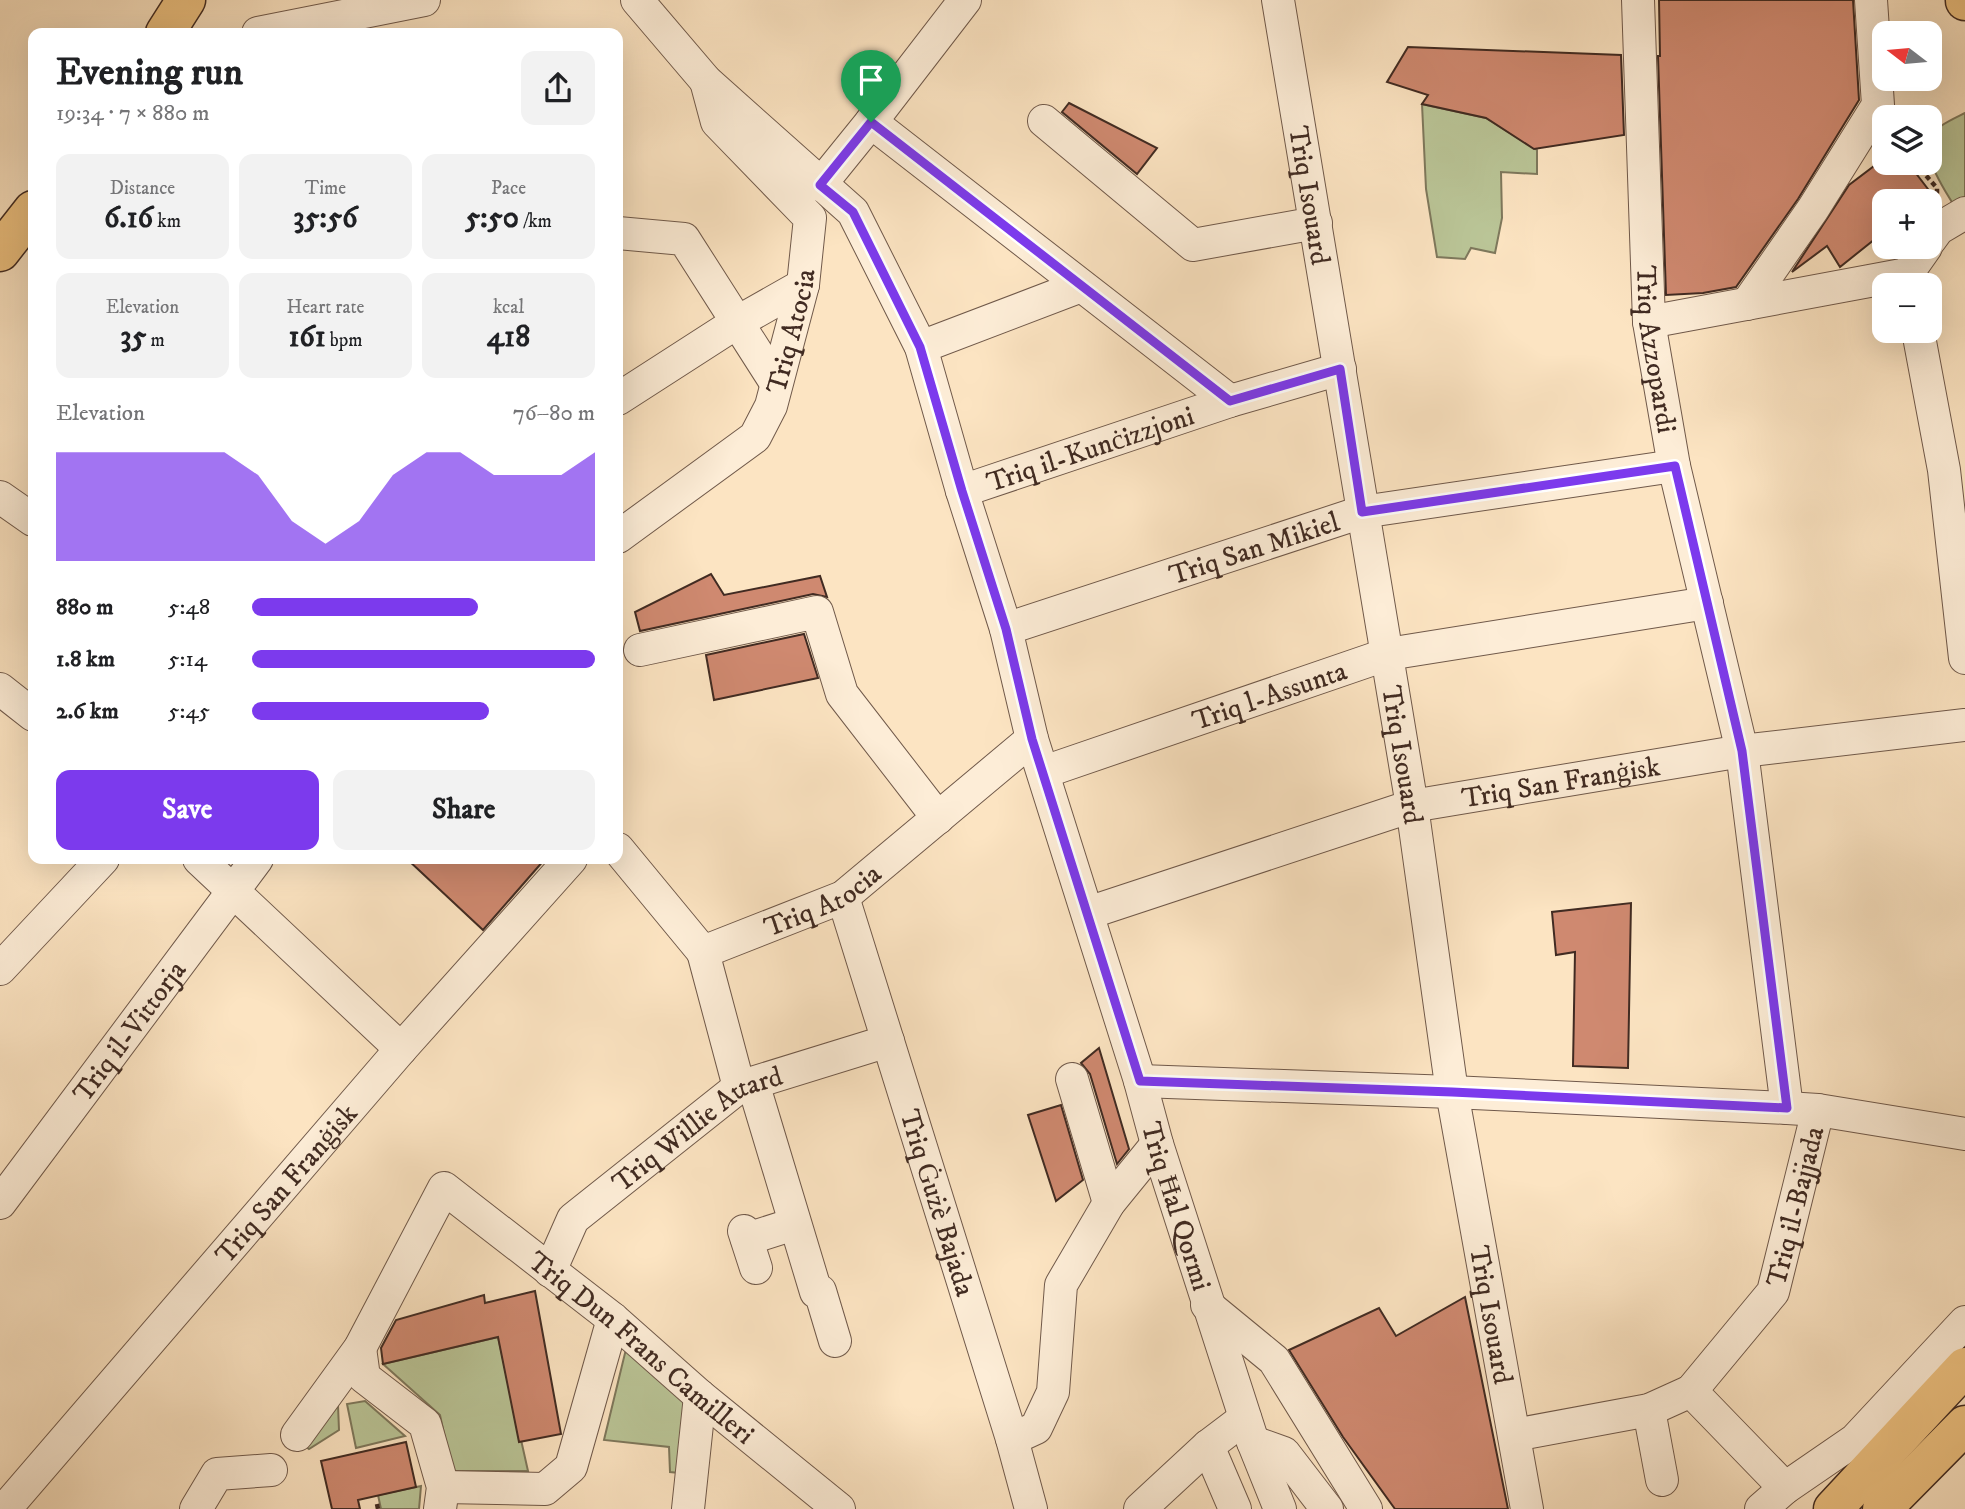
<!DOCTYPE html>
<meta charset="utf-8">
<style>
:root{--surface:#fff;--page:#f2f2f2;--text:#202124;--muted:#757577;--accent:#7c3aed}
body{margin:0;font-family:"IM FELL DW Pica",serif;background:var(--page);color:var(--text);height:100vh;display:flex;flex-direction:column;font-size:26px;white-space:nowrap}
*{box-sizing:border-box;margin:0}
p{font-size:23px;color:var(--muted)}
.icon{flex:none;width:38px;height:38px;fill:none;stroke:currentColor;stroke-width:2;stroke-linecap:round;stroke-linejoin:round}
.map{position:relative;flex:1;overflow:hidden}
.sheet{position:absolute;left:28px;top:28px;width:595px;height:836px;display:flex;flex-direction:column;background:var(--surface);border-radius:14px;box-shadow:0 7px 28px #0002}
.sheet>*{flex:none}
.needle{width:46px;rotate:286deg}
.buttons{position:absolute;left:1872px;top:21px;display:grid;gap:14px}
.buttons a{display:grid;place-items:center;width:70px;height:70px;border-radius:14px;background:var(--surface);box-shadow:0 7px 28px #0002;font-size:35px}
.pin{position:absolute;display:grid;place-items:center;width:60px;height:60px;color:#fff;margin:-72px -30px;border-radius:50% 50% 50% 0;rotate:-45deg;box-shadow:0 0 7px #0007}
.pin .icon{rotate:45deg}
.round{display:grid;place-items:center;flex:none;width:74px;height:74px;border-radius:14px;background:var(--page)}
.overview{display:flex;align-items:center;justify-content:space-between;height:119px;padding:0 28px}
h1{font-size:38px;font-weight:700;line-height:52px}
.stats{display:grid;grid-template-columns:repeat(3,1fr);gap:10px;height:119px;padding:7px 28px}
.stats div{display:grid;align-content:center;border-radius:14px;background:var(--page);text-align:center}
.stats b{font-size:30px;font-weight:700}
.stats small{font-size:19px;font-weight:400}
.stats p{font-size:19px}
.chart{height:196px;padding:14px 28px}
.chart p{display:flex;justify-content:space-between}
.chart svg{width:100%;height:126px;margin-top:7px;fill:var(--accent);opacity:.7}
.cta{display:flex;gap:14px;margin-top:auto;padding:14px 28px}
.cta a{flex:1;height:80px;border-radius:14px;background:var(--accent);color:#fff;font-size:28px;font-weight:700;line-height:80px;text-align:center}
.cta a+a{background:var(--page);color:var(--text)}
ul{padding:0 28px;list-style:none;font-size:23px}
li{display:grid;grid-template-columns:112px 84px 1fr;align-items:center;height:52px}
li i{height:18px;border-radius:9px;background:var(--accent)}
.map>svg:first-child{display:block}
</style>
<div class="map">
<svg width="1965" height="1509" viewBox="0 0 1965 1509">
<rect width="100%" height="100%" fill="#fce4c2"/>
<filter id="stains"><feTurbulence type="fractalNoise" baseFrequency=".00286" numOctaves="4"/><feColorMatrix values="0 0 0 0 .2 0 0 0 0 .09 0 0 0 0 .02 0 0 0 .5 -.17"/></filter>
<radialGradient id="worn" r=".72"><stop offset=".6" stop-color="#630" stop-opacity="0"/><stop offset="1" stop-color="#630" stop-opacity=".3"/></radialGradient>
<g fill="#bac597" stroke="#7e785c" stroke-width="2">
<path d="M 1422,104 L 1486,118 L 1537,150 L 1537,174 L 1501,172 L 1502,218 L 1495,253 L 1471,248 L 1465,259 L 1437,257 L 1426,189 Z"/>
<path d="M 1965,113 L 1965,202 L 1953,204 C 1941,183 1913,146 1941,126 C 1948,121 1957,117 1965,113 Z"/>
<path d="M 498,1337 L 528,1471 L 452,1471 L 440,1415 L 383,1364 Z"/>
<path d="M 626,1349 L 689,1404 L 679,1473 L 670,1472 L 669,1447 L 604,1440 Z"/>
<path d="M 365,1401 L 405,1436 L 356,1448 L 347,1404 Z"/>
<path d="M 338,1405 L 339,1430 L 309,1449 L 305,1446 Z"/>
<path d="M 421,1486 L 419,1509 L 381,1509 L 378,1495 Z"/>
</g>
<g fill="#cf8970" stroke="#412b22" stroke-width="2">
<path d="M 1659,0 L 1853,0 L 1859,100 L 1798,199 L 1736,287 L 1703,293 L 1666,295 L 1658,56 L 1660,56 Z"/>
<path d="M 1408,47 L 1621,55 L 1624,135 L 1534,149 L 1486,118 L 1422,104 L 1428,95 L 1387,82 Z"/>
<path d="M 1069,103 L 1157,148 L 1137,174 L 1062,112 Z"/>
<path d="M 1878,163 L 1908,163 L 1931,193 L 1921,201 L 1885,201 L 1885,231 L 1840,267 L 1827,246 L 1792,272 L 1849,185 Z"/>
<path d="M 711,574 L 724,595 L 820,576 L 827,597 L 813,594 L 640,631 L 635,612 Z"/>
<path d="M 804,634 L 818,678 L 714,700 L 706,655 Z"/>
<path d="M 407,859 L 545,859 L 483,930 Z"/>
<path d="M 1631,903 L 1628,1068 L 1573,1066 L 1575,952 L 1556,955 L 1552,912 Z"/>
<path d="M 1099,1048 L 1129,1149 L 1117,1164 L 1090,1074 L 1081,1063 Z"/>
<path d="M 1061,1105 L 1083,1180 L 1056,1201 L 1028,1115 Z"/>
<path d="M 535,1291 L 561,1434 L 519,1442 L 498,1337 L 383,1364 L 381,1348 L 396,1320 L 484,1295 L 485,1303 Z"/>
<path d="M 1465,1297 L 1508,1509 L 1395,1509 L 1343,1437 L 1289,1350 L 1379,1308 L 1396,1336 Z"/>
<path d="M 406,1442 L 416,1487 L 358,1500 L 360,1509 L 332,1509 L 321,1461 Z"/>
</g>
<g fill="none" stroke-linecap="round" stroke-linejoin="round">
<g stroke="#70594a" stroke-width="34">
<g id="minor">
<path id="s1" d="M 637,0 L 706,81 L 853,212 L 921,347 L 962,491 L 1006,629 L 1032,739 L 1140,1081 L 1157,1144 L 1253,1442 L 1280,1509"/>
<path id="s2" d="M 1278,0 L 1412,806 L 1452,1092 L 1527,1509"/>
<path id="s3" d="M 1638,0 L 1649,322 L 1674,466 L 1742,751 L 1787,1108"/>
<path d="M 258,33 L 424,0"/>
<path d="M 1044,121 L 1193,245 L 1316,223"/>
<path d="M 871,122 L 1230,401"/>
<path d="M 820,185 L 871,122 L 965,0"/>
<path d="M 618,233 L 684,239 L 776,383"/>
<path d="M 1930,240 L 1938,229 L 1965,213"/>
<path d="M 1747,304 L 1813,209 L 1878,105 L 1871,0"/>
<path d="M 1649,322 L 1907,274 L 1926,247"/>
<path d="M 1918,331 L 1944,470 L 1965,658"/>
<path d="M 921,347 L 1081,286"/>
<path d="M 618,399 L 736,323 L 803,285"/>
<path id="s4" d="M 962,491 L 1230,401 L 1340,369"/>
<path d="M 0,497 L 33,520"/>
<path id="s5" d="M 618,537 L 755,437 L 771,406 L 803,285 L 810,218 L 717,122 L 706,81"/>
<path id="s6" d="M 1006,629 L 1362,512 L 1674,466"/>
<path d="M 640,650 L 817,612 L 842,694 L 938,818"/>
<path d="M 0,689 L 33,715"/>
<path id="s7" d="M 1044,772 L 1388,654 L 1707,603"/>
<path id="s8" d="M 618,849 L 703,952 L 843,897 L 1032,739"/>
<path d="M 199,859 L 401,1049"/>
<path id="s9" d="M 843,897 L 1012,1439 L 1031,1509"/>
<path id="s10" d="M 1088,913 L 1412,806 L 1742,751 L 1965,725"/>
<path d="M 703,952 L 739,1087"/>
<path d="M 0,969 L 103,859"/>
<path d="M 1072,1079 L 1109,1203"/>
<path d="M 1140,1081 L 1452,1092 L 1787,1108 L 1818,1110 L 1965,1134"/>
<path d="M 753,1083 L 816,1292 L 820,1291 L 835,1341"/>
<path id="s11" d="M 0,1203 L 257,859"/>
<path d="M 744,1231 L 756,1268"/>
<path d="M 747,1239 L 794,1224"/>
<path id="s12" d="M 550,1271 L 573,1219 L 739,1087 L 888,1041"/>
<path d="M 1207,1305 L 1274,1360 L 1366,1509"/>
<path d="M 360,1348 L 364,1377 L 425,1424 L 443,1487 L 440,1509"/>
<path d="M 1649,1410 L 1662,1480"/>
<path id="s13" d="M 297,1435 L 360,1348 L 444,1188 L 613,1319 L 700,1396 L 839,1509"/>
<path d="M 1514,1435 L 1649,1410 L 1691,1391"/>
<path d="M 1012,1439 L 1036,1428 L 1053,1392 L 1061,1285 L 1109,1203 L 1157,1144"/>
<path d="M 1253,1442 L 1284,1453 L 1327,1509"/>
<path d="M 1208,1446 L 1235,1509"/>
<path d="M 443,1487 L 545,1489 L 571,1467 L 613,1319"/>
<path id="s14" d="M 1785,1488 L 1691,1391 L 1773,1292 L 1818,1110"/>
<path id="s15" d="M 5,1509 L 401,1049 L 571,859"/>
<path d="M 196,1509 L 217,1474 L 271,1470"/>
<path d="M 688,1509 L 700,1396"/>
<path d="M 1140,1509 L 1208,1446 L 1245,1418"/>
<path d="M 1761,1509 L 1785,1488 L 1855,1440 L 1965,1322"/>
</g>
</g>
<g stroke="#412b22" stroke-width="41">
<g id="major">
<path d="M 165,33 L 186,0"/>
<path d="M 0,252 L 33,210"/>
</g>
</g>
<g stroke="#412b22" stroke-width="41">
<g id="highway">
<path d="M 1965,0 L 1965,1"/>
<path d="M 1833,1509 L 1965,1367"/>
<path d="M 1882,1509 L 1965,1425"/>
</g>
</g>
<g stroke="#412b22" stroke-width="4.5" stroke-dasharray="5 3.5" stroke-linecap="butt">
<path d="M 1915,163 L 1937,188 L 1937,197"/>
<path d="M 377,1504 L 378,1509"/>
</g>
<use href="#minor" stroke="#fdedd7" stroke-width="32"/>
<use href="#major" stroke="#eec281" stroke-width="38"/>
<use href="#highway" stroke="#eec281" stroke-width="38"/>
</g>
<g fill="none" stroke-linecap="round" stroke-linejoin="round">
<g stroke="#fff" stroke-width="14">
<path id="route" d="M 871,122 L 1230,401 L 1340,369 L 1362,512 L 1675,466 L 1742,751 L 1787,1108 L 1452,1092 L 1140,1081 L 1032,739 L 1006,629 L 962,491 L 920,347 L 853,212 L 820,185 Z"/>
</g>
<use href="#route" stroke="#7c3aed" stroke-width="9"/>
</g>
<g text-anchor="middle" stroke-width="6" stroke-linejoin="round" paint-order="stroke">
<g font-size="28" fill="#412b22" stroke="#fdedd7">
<text dy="10" stroke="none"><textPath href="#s2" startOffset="198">Triq Isouard</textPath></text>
<text dy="10" stroke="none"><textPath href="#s5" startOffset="282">Triq Atocia</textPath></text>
<text dy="10" stroke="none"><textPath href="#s3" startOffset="350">Triq Azzopardi</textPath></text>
<text dy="10" stroke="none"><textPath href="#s4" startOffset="135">Triq il-Kunċizzjoni</textPath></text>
<text dy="10" stroke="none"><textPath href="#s6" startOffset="261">Triq San Mikiel</textPath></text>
<text dy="10" stroke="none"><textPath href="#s7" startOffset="238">Triq l-Assunta</textPath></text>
<text dy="10" stroke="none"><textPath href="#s2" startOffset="765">Triq Isouard</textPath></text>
<text dy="10" stroke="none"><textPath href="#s10" startOffset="492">Triq San Franġisk</textPath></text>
<text dy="10" stroke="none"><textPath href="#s8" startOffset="264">Triq Atocia</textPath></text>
<text dy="10" stroke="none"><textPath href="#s11" startOffset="215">Triq il-Vittorja</textPath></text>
<text dy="10" stroke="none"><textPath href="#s12" startOffset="212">Triq Willie Attard</textPath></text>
<text dy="10" stroke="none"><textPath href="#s15" startOffset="430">Triq San Franġisk</textPath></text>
<text dy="10" stroke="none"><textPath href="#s9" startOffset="320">Triq Ġużè Bajada</textPath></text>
<text dy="10" stroke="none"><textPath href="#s1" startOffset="1351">Triq Ħal Qormi</textPath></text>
<text dy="10" stroke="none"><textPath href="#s14" startOffset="352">Triq il-Bajjada</textPath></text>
<text dy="10" stroke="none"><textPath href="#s2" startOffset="1332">Triq Isouard</textPath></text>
<text dy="10" stroke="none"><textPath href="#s13" startOffset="542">Triq Dun Frans Camilleri</textPath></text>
</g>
</g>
<rect width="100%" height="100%" filter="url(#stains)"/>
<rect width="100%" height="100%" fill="url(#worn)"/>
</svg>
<div class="buttons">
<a><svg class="needle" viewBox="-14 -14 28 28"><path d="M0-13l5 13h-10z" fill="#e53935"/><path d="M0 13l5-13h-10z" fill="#757577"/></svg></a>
<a><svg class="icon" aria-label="layers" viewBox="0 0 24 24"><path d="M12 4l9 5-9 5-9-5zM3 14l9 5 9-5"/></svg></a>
<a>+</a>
<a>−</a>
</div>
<div class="pin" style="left:871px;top:122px;background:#1e9e55"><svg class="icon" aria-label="arrive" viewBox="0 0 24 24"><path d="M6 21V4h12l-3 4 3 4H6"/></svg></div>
<section class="sheet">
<div class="overview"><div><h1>Evening run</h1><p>19:34 · 7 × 880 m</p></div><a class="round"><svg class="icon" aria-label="share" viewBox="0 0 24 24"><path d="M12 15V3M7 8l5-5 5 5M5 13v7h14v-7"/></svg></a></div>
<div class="stats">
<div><p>Distance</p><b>6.16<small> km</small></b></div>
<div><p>Time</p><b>35:56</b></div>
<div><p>Pace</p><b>5:50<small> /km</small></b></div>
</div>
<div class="stats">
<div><p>Elevation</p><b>35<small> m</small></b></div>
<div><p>Heart rate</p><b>161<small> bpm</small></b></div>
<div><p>kcal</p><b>418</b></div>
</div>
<div class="chart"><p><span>Elevation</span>76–80 m</p>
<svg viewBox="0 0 160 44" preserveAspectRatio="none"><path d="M0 44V6L10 6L20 6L30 6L40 6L50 6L60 14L70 30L80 38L90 30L100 14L110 6L120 6L130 14L140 14L150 14L160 6V44z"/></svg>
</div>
<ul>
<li><b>880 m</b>5:48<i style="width:66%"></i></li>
<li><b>1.8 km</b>5:14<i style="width:100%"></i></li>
<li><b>2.6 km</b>5:45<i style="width:69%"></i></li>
</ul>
<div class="cta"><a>Save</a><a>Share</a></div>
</section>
</div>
